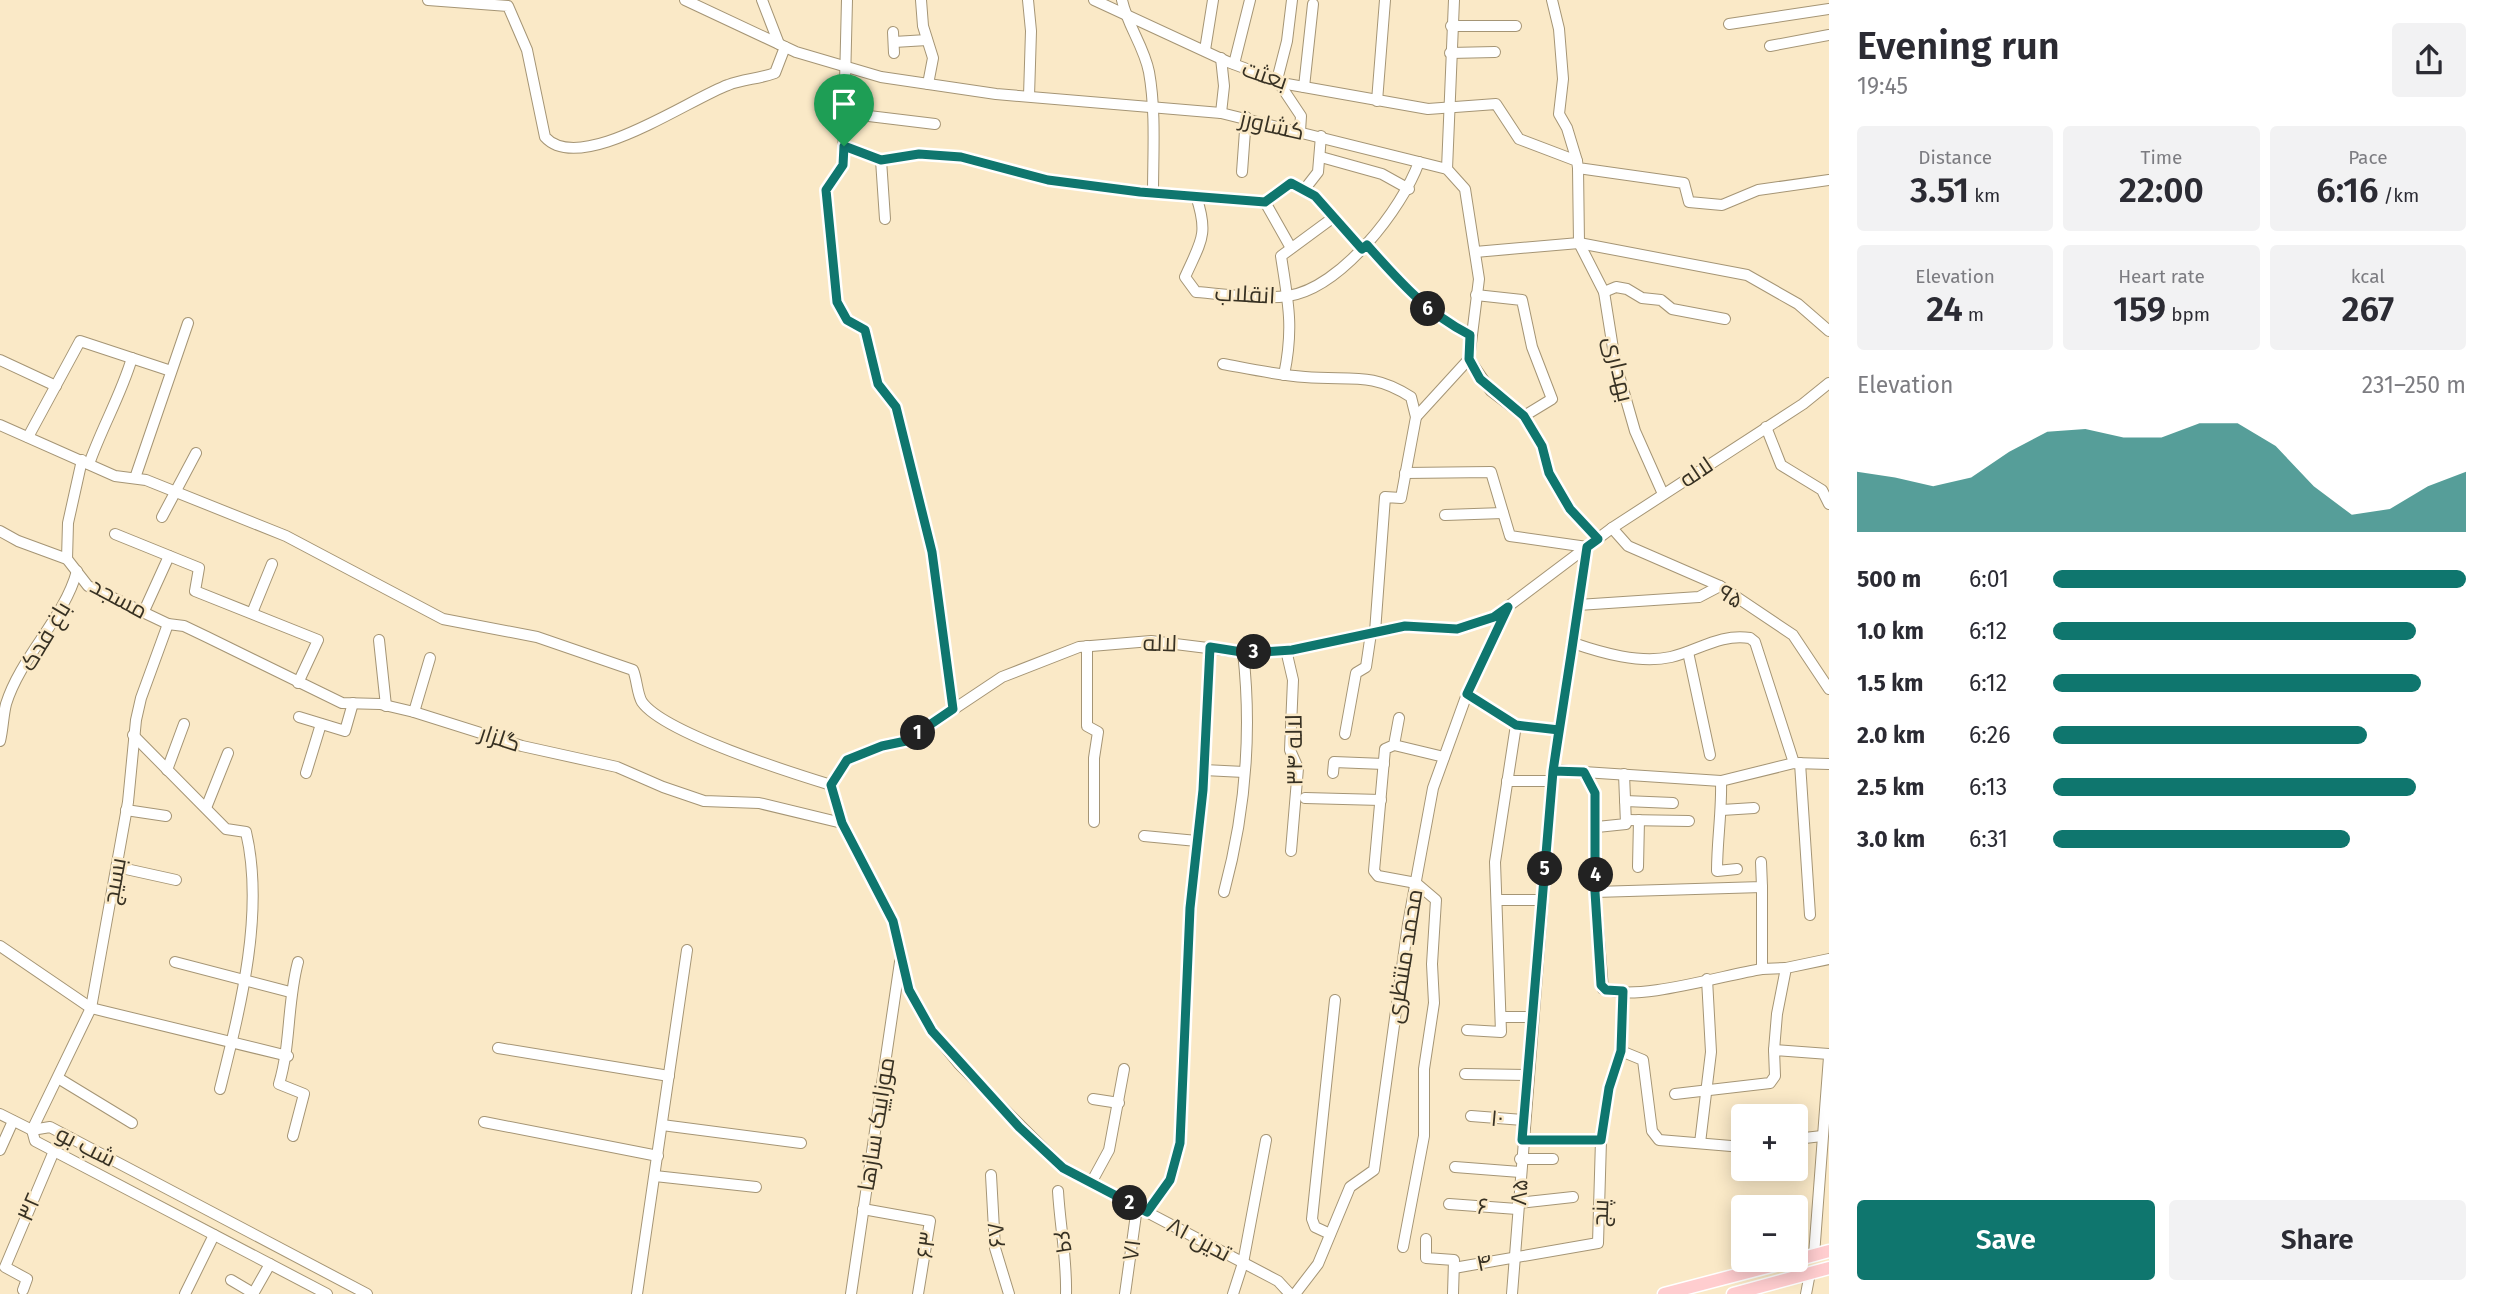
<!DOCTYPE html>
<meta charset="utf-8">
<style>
:root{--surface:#fff;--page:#f2f2f3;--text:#2b2b33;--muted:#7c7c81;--accent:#0f766e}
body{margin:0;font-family:"Fira Sans",Cairo,sans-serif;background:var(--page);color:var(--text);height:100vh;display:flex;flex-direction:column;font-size:26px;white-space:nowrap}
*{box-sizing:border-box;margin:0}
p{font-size:23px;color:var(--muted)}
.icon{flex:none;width:38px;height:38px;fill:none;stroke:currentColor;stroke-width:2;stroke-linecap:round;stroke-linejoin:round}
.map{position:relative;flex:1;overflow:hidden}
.panel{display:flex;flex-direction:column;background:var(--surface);width:665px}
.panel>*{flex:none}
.tools{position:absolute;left:1731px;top:1104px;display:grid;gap:14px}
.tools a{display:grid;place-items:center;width:77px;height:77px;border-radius:7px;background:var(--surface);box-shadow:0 4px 18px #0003;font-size:35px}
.pin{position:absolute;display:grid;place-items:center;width:60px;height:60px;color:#fff;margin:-72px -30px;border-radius:50% 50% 50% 0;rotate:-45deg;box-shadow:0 0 7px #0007}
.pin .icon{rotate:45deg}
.km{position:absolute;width:35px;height:35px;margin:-18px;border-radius:50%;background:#222;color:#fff;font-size:19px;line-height:35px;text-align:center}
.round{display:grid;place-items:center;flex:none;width:74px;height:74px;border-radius:7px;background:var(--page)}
.summary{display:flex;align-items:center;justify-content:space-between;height:119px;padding:0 28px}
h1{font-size:38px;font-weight:600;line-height:52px}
.stats{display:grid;grid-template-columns:repeat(3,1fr);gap:10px;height:119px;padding:7px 28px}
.stats div{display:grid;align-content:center;border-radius:7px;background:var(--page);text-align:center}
.stats b{font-size:35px;font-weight:600}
.stats small{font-size:19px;font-weight:400}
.stats p{font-size:19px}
.chart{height:196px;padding:14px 28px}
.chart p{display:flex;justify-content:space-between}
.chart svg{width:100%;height:126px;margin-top:7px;fill:var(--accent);opacity:.7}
.button{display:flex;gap:14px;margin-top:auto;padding:14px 28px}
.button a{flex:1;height:80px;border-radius:7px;background:var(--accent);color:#fff;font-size:28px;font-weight:600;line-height:80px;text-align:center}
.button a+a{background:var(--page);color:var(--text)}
ul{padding:0 28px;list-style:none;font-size:23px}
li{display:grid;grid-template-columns:112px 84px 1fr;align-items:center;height:52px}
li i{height:18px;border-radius:9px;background:var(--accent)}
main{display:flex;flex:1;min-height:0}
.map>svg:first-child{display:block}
</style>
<main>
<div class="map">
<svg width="1829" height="1294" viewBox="0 0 1829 1294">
<rect width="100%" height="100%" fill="#fae9c7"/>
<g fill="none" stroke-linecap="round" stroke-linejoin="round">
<g stroke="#a59575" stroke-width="12">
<g id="minor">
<path d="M 428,0 L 508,6 L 527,50 L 545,137 C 580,176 689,99 728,85 C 743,79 759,79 775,73 L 785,47"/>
<path d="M 685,0 L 796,52 L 881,77 L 996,94 L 1221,113 L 1447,169 L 1465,189 L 1479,279 L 1469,359 L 1491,391 L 1524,416 L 1542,446 L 1549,473 L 1570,509 L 1598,539"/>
<path d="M 762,0 L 779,44"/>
<path d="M 847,0 L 843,165 L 826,190 L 837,302 L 847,320 L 865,330 L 878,384 L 896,407 L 932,552 L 953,709"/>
<path d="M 921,0 L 923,26 L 933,58 L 928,84"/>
<path d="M 1028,0 L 1031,31 L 1029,96"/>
<path d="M 1094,0 L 1228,62 L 1287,84 L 1428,109 L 1496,104 L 1519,139 L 1577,161 L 1578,168 L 1684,183 L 1689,202 L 1722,205 L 1758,190 L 1829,180"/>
<path d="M 1122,0 C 1127,25 1144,46 1149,72 C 1156,111 1153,154 1153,193"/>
<path d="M 1292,0 L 1287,41 L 1277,80 L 1301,116 L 1300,131"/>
<path d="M 1552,0 L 1559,29 L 1563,79 L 1559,114 L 1567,128 L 1577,161"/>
<path d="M 1729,24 L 1829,9"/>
<path d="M 1451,26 L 1516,26"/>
<path d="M 893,32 L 894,53"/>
<path d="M 894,42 L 927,40"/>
<path d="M 1770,46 L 1829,35"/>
<path d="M 1205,50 L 1213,0"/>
<path d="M 1450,53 L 1495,52"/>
<path d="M 1234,64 L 1250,0"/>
<path d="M 1304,87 L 1313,4"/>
<path d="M 1377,101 L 1385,0"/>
<path d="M 844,113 L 935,124"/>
<path d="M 1221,113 L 1224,86 L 1221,58"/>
<path d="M 844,146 L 881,160 L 919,154 L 961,157 L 1048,180 L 1140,192 L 1265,202 L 1291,183 L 1315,196 L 1362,249"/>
<path d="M 1321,157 L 1382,174 L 1409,189"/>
<path d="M 881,160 L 885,219"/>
<path d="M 1578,168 L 1579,243 L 1604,292 L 1615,361 L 1635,431 L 1663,494"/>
<path d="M 1447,169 L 1454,0"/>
<path d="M 1242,172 L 1246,117"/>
<path d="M 1304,190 L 1318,172 L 1321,136"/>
<path d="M 1196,196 C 1209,235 1201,241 1185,277 L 1196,292 C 1225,294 1259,300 1288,296 C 1341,288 1402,209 1419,162"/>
<path d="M 1265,202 L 1291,248"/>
<path d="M 1367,245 C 1399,281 1427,313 1470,335"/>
<path d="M 1475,252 L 1579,243 L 1747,275 L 1798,304 L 1829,331"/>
<path d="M 1604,292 L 1616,287 L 1627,289 L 1642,298 L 1661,300 L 1672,309 L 1725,319"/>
<path d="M 1476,295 L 1522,300 L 1532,347 L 1552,399 L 1524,416"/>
<path d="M 0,360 L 56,386"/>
<path d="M 1223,364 C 1250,369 1277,375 1305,377 C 1349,381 1371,371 1411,397 L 1416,417 L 1401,498 L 1385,497 L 1375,632"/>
<path d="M 1284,375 C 1294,327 1288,302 1281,256 L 1334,217"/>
<path d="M 1416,417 L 1469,359"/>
<path d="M 0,425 L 115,476 L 146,480 L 286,536 L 443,619 L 537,637 L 633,670 C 637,679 637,694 642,702 C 664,733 792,773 831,785"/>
<path d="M 1766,427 L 1781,465 L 1822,490 L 1829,504"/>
<path d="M 28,437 L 80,341 L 171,371"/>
<path d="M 89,464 C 102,427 121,395 132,358"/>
<path d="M 1405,473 L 1491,472 L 1510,536 L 1587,547"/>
<path d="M 135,478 L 188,323"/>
<path d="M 1445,515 L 1503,513"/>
<path d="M 162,517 L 196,453"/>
<path d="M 1612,528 L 1628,546 L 1720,586 L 1793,635 L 1829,689"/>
<path d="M 0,531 L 18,541 L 67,559 L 88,586 L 168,624 L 184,626 L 207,637 L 342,703 L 380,704 L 414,712 L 522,746 L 617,767 L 663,787 L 704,801 L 759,803 L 842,823"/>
<path d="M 115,534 L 199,568 L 195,591 L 318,640 L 298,683"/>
<path d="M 67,559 L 68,523 L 82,460"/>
<path d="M 1578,605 L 1699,597 L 1720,586"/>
<path d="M 144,611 L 169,556"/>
<path d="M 252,613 L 272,564"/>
<path d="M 379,640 L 386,706"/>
<path d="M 1573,643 C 1602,653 1640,664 1671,657 C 1697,651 1721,633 1750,638 L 1755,642 L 1794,763"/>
<path d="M 1087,646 L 1087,726 L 1098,732 L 1094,758 L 1094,822"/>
<path d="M 1286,650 L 1293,680 L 1290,750 L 1298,768 L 1291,851"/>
<path d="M 1688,652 L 1710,755"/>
<path d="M 1467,694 L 1516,725 L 1559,730"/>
<path d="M 414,712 L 430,658"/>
<path d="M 299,717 L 345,731 L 353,703"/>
<path d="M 1399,718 L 1394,745 L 1385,749 L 1374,871 L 1378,876 L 1416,883 L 1436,900 L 1432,964 L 1434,1003 L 1424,1069 L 1424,1136 L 1403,1247"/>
<path d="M 1345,734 L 1356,673 L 1366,667 L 1371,633"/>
<path d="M 133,735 L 226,829 L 246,832 C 265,913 240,1009 220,1089"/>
<path d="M 0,741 C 3,729 3,716 6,704 C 21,656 64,619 77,571"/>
<path d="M 1394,745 L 1444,757"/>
<path d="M 1800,763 L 1810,915"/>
<path d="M 167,770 L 184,724"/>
<path d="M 1204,770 L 1244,772"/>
<path d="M 1553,770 L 1721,781 L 1794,763 L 1829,764"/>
<path d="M 1584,772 L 1595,793 L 1595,892 L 1603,989 C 1638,1002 1723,975 1762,969"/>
<path d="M 306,773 L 321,724"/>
<path d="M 1333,773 L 1334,762 L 1384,764"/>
<path d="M 1507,781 L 1552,781"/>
<path d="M 1721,781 C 1722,811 1717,840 1717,871 L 1737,869"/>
<path d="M 831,785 L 847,760 L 882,746 L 906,741 L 1002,677 L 1079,647 L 1151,641 L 1248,653 L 1292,650 L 1405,626 L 1457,629 L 1494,617 L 1612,528 L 1803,404 L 1829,383"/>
<path d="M 831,785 L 842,823 L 893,921 L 909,990 L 932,1031 L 959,1064 L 1063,1168 L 1278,1281 L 1290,1294"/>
<path d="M 1305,798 L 1381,800"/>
<path d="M 1625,801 L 1673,803"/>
<path d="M 206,808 L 228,753"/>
<path d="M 126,810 L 166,816"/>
<path d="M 1722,810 L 1754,808"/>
<path d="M 1626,820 L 1689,821"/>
<path d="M 1597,827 L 1626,824 L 1624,774"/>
<path d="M 1144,836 L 1197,841"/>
<path d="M 117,867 L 176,880"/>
<path d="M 1638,867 L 1639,820"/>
<path d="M 1762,887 L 1762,969 L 1786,968"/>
<path d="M 1224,892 C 1245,814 1252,731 1243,652"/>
<path d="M 1595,892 L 1762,887 L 1761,862"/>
<path d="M 1497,900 L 1542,900"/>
<path d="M 0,946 L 91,1008 L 288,1056"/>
<path d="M 175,962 L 290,992"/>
<path d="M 1501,1017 L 1532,1017"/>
<path d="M 1467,1030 L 1501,1032 L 1495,862 L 1516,725"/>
<path d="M 498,1048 L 669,1076"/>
<path d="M 1774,1050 L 1777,1014 L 1786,968 L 1829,959"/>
<path d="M 1621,1051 L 1623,991"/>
<path d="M 1465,1074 L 1527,1075"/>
<path d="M 58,1078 L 132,1123"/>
<path d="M 1675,1094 L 1770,1083 L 1775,1076 L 1774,1050 L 1829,1054"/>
<path d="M 1093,1099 L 1119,1103"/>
<path d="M 0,1114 L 32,1130"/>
<path d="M 1471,1116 L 1523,1120"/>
<path d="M 484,1122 L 658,1156"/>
<path d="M 662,1125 L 801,1143"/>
<path d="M 32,1130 L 91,1008 L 128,802 L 136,720 L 141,698 L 168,624"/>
<path d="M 32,1130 L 50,1127 L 367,1294"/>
<path d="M 32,1130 L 35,1141 L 327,1294"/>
<path d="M 293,1136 L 304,1094 L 279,1084 C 291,1044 287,1003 298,962"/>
<path d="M 1796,1139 L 1822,1136"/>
<path d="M 1522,1140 L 1601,1140"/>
<path d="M 1700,1143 L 1711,1052 L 1707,979"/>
<path d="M 0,1150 L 13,1121"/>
<path d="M 1520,1159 L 1553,1159"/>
<path d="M 1455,1167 L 1520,1172"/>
<path d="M 991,1175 L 995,1248 L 1009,1294"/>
<path d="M 655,1176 L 756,1187"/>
<path d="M 1091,1183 L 1109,1150 L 1124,1069"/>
<path d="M 1058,1191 C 1060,1226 1067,1259 1066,1294"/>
<path d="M 1518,1203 L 1573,1197"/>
<path d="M 1449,1204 L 1517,1209"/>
<path d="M 863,1209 L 930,1221 L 918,1294"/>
<path d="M 1147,1212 L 1170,1180 L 1180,1143 L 1190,907 L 1203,790 L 1210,647"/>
<path d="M 1330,1234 L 1315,1227 L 1312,1219 L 1335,1000"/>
<path d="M 1426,1239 L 1426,1258 L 1454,1260 L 1453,1294"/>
<path d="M 1814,1255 L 1829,1057"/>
<path d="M 1454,1268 L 1598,1243 L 1601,1140 L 1609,1088 L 1621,1051 L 1643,1060 L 1652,1131 L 1659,1140 L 1743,1147"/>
<path d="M 231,1280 L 253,1293"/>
<path d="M 23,1290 L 27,1279 L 5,1267 L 54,1151"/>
<path d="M 185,1294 L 214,1235"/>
<path d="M 253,1294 L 270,1264"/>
<path d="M 637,1294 L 687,950"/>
<path d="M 851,1294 L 900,962"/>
<path d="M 1125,1294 L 1137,1207"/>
<path d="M 1233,1294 L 1243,1263 L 1266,1140"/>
<path d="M 1295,1294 L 1318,1264 L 1350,1187 L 1374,1170 L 1408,924 L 1433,788 L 1467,694 L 1508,607"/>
<path d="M 1512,1294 L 1553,770 L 1587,547"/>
<path d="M 1806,1294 L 1810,1273"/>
</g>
</g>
<g stroke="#fff" stroke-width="15">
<g id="major">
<path d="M 1796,1260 L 1829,1251"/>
<path d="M 1664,1294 L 1794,1260"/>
<path d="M 1733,1294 L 1829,1268"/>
</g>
</g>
<use href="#minor" stroke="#fff" stroke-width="10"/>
<use href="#major" stroke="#ffcdcf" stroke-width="12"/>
</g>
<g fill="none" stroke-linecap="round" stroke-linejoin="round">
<g stroke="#fff" stroke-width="14">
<path id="route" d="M 844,146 L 843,165 L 826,190 L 837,302 L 847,320 L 865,330 L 878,384 L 896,407 L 932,552 L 953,709 L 906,741 L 882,746 L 847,760 L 831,785 L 842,823 L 893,921 L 909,990 L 932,1031 L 1019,1127 L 1063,1168 L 1147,1212 L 1170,1180 L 1180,1143 L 1190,908 L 1203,790 L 1210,647 L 1248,653 L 1292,650 L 1405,626 L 1457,629 L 1494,617 L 1508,607 L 1467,694 L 1516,725 L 1559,730 L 1553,771 L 1584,772 L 1595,793 L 1595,892 L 1601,985 L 1606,990 L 1623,991 L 1621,1051 L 1609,1088 L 1601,1140 L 1522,1140 L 1553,771 C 1565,696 1576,622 1587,547 L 1598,539 L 1570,509 L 1549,473 L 1542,446 L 1524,416 L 1480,379 L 1469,359 L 1470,335 C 1427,313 1399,281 1367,245 L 1362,249 L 1315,196 L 1291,183 L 1265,202 L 1140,192 L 1048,180 L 961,157 L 919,154 L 881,160 L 844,146"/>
</g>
<use href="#route" stroke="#0f766e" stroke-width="9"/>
</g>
<g text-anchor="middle" stroke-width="5" stroke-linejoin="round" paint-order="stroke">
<g font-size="23" fill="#373123" stroke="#fae9c7">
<text transform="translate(1265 75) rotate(19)" y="8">بعثت</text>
<text transform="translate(1272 125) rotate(13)" y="8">کشاورز</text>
<text transform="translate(1245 294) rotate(3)" y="8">انقلاب</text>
<text transform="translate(1619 369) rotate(77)" y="8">بهداری</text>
<text transform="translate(1696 472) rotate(-34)" y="8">لاله</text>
<text transform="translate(1731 596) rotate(33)" y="8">۹۵</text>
<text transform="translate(119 598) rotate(28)" y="8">مسجد</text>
<text transform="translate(45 636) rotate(-59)" y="8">باغ فدک</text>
<text transform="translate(1160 643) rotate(2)" y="8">لاله</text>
<text transform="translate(500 738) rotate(18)" y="8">گلزار</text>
<text transform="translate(1294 750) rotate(-91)" y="8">لاله ۳۴</text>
<text transform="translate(114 881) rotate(-80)" y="8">بسیج</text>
<text transform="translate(1404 956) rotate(-81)" y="8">محمد منتظری</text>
<text transform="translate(1497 1118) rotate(5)" y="8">۱۰</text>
<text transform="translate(876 1124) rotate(-81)" y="8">موزاییک سازها</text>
<text transform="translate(86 1146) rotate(27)" y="8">شب بو</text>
<text transform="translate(1519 1192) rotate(-86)" y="8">۸۵</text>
<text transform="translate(1483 1206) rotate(5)" y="8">۶</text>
<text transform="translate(29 1207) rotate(-66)" y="8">۳۲</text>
<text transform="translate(1600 1213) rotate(-88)" y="8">پنج</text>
<text transform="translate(996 1235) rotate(-96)" y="8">۶۷</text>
<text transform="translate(1199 1239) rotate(28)" y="8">تدین ۸۱</text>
<text transform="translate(1063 1242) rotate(81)" y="8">۶۹</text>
<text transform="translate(926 1245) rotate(-82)" y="8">۶۳</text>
<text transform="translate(1131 1250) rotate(-82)" y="8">۷۱</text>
<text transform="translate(1484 1262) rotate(-12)" y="8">۴</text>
</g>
</g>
</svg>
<div class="tools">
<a>+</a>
<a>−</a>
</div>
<div class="pin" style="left:844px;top:146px;background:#1e9e55"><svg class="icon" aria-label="arrive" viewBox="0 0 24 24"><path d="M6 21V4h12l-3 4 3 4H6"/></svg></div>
<b class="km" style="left:918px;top:733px">1</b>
<b class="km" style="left:1130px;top:1203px">2</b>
<b class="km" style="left:1254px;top:652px">3</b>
<b class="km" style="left:1596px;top:875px">4</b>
<b class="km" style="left:1545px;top:869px">5</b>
<b class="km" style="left:1428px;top:309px">6</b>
</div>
<section class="panel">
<div class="summary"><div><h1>Evening run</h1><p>19:45</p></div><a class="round"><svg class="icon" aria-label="share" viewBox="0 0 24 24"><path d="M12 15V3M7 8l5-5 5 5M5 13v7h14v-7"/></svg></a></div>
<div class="stats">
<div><p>Distance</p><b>3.51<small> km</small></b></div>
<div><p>Time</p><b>22:00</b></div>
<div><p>Pace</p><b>6:16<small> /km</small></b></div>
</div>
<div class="stats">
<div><p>Elevation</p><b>24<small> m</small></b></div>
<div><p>Heart rate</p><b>159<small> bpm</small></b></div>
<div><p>kcal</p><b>267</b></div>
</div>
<div class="chart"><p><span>Elevation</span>231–250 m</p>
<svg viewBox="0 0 160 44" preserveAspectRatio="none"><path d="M0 44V23L10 25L20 28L30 25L40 16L50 9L60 8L70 11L80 11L90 6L100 6L110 14L120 28L130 38L140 36L150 28L160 23V44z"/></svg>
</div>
<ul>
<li><b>500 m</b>6:01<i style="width:100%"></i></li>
<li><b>1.0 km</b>6:12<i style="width:88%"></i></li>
<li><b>1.5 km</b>6:12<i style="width:89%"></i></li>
<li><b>2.0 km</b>6:26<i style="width:76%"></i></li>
<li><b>2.5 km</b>6:13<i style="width:88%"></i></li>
<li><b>3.0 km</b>6:31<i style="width:72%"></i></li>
</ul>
<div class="button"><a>Save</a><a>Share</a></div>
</section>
</main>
